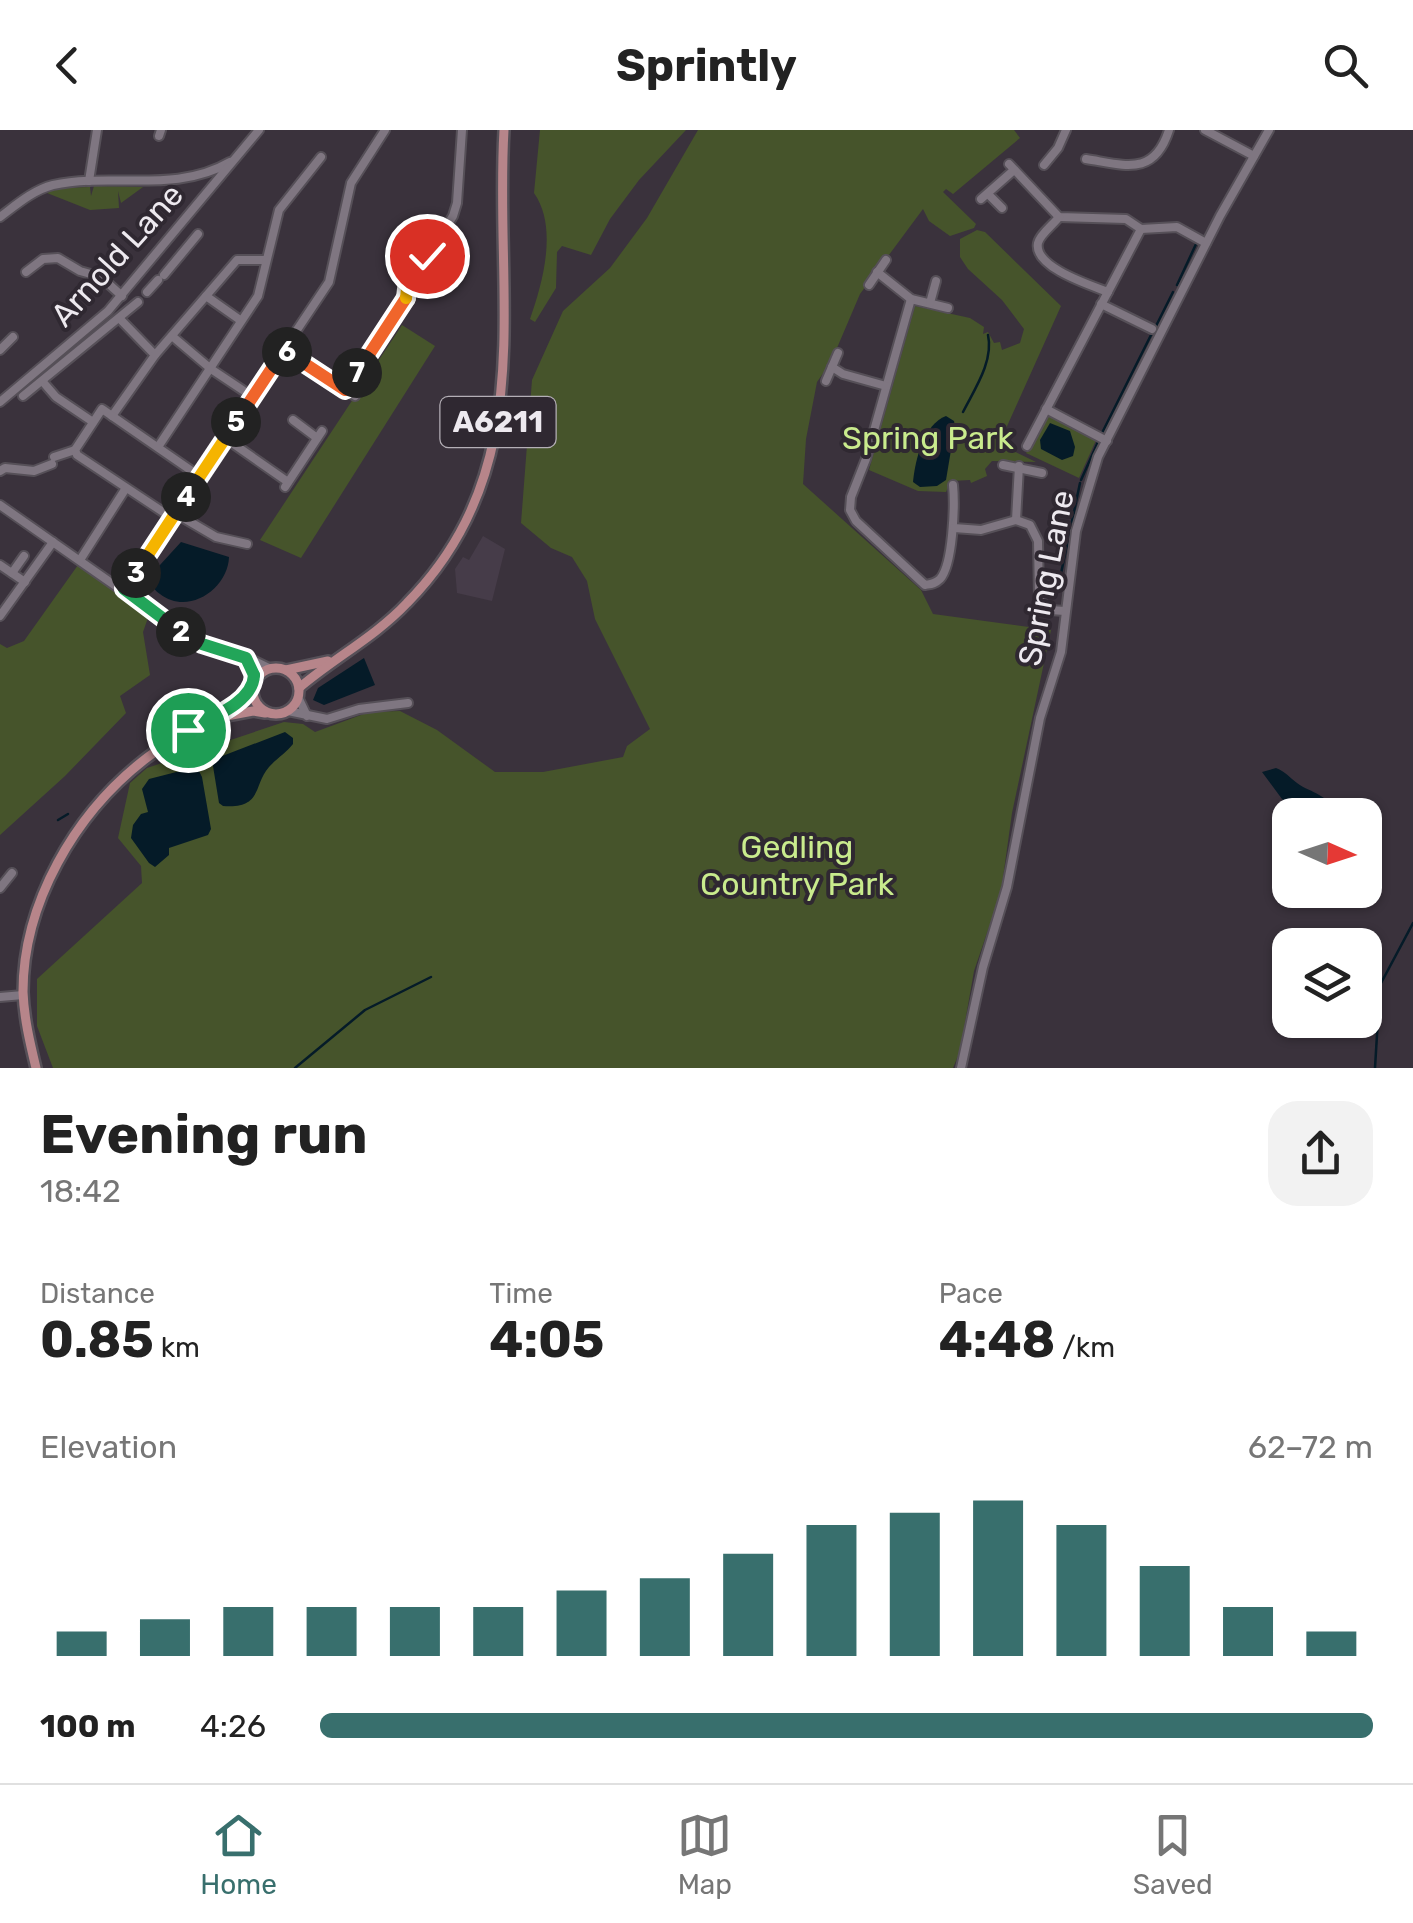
<!DOCTYPE html>
<meta charset="utf-8">
<style>
:root{--surface:#fff;--page:#f2f2f2;--text:#222;--muted:#767676;--line:#e0e0e0;--accent:#386f6d}
body{margin:0;font-family:Rubik,sans-serif;background:var(--page);color:var(--text);height:100vh;display:flex;flex-direction:column;font-size:38px;white-space:nowrap}
*{box-sizing:border-box;margin:0}
p{font-size:32px;color:var(--muted)}
.icon{flex:none;width:55px;height:55px;fill:none;stroke:currentColor;stroke-width:2;stroke-linecap:round;stroke-linejoin:round}
.map{position:relative;height:938px;overflow:hidden}
.sheet{display:flex;flex-direction:column;background:var(--surface);flex:1}
.sheet>*{flex:none}
.needle{width:65px;rotate:93deg}
.tools{position:absolute;left:1272px;top:668px;display:grid;gap:20px}
.tools a{display:grid;place-items:center;width:110px;height:110px;border-radius:20px;background:var(--surface);box-shadow:0 2px 8px #0004;font-size:50px}
.pin{position:absolute;display:grid;place-items:center;width:85px;height:85px;color:#fff;margin:-42px;border:5px solid #fff;border-radius:50%;box-shadow:0 2px 10px #0007}
.km{position:absolute;width:50px;height:50px;margin:-25px;border-radius:50%;background:#222;color:#fff;font-size:28px;line-height:50px;text-align:center}
.round{display:grid;place-items:center;flex:none;width:105px;height:105px;border-radius:30px;background:var(--page)}
.overview{display:flex;align-items:center;justify-content:space-between;height:170px;padding:0 40px}
h1{font-size:55px;font-weight:700;line-height:75px}
.stats{display:grid;grid-template-columns:repeat(3,1fr);gap:15px;height:170px;padding:10px 40px}
.stats div{display:grid;align-content:center}
.stats b{font-size:50px;font-weight:700}
.stats small{font-size:28px;font-weight:400}
.stats p{font-size:28px}
.chart{height:280px;padding:20px 40px}
.chart p{display:flex;justify-content:space-between}
.chart svg{width:100%;height:180px;margin-top:10px;stroke:var(--accent);stroke-width:6}
ul{padding:0 40px;list-style:none;font-size:32px}
li{display:grid;grid-template-columns:160px 120px 1fr;align-items:center;height:75px}
li i{height:25px;border-radius:12px;background:var(--accent)}
header{display:flex;justify-content:space-between;align-items:center;height:130px;padding:0 40px;background:var(--surface);font-size:45px;font-weight:700}
.tab-bar{display:flex;justify-content:space-around;align-items:center;height:140px;border-top:2px solid var(--line);background:var(--surface);font-size:28px;color:var(--muted)}
.tab-bar a{display:grid;justify-items:center;gap:5px}
.tab-bar .on{color:var(--accent)}
.map>svg:first-child{display:block}
</style>
<header><svg class="icon" aria-label="back" viewBox="0 0 24 24"><path d="M15 5l-7 7 7 7"/></svg>Sprintly<svg class="icon" aria-label="search" viewBox="0 0 24 24"><circle cx="10" cy="10" r="6"/><path d="M15 15l6 6"/></svg></header>
<div class="map">
<svg width="1413" height="938" viewBox="0 0 1413 938">
<rect width="100%" height="100%" fill="#3a323c"/>
<path fill="#463c49" d="M 483,406 L 505,419 L 492,471 L 457,463 L 455,439 L 463,427 L 469,430 Z"/>
<g fill="#46542b">
<path d="M 540,0 L 686,0 L 639,50 L 610,89 L 591,125 L 562,116 L 557,122 L 556,158 L 535,192 L 530,189 C 543,152 558,97 534,63 Z"/>
<path d="M 698,0 L 1014,0 L 1020,8 L 953,64 L 946,59 L 943,62 L 976,94 L 974,98 L 950,106 L 929,91 L 923,79 L 860,164 L 831,232 L 817,252 L 806,309 L 803,354 L 921,460 L 933,484 L 1051,500 L 1012,683 L 1001,762 L 974,841 L 960,921 L 953,938 L 53,938 L 37,896 L 37,849 L 142,753 L 141,736 L 118,708 L 130,653 L 147,638 L 284,592 L 303,594 L 315,602 L 369,582 L 400,581 L 437,600 L 495,642 L 543,642 L 623,627 L 627,616 L 650,599 L 595,489 L 587,451 L 572,427 L 551,418 L 521,393 L 532,250 L 563,181 L 610,138 L 647,88 Z"/>
<path d="M 94,56 L 143,57 L 121,73 L 118,61 L 119,78 L 90,80 L 47,63 L 56,58 L 90,57 L 91,66 Z"/>
<path d="M 977,100 L 985,102 L 1061,176 L 999,314 L 1036,332 L 992,331 L 985,339 L 987,346 L 971,353 L 970,350 L 951,351 L 946,362 L 918,361 L 869,340 L 915,176 L 970,188 L 984,197 L 983,204 L 988,202 L 994,213 L 1000,212 L 1002,220 L 1020,213 L 1024,199 L 1002,170 L 968,139 L 960,127 L 960,109 Z"/>
<path d="M 402,195 L 435,216 L 301,428 L 260,410 Z"/>
<path d="M 1050,284 L 1097,308 L 1079,348 L 1026,323 Z"/>
<path d="M 78,435 L 121,462 L 149,485 L 143,502 L 150,545 L 120,566 L 126,583 L 65,646 L 0,705 L 0,514 L 7,518 L 24,511 Z"/>
</g>
<g fill="#051b28">
<path d="M 946,286 L 954,291 L 955,296 L 946,350 L 937,356 L 920,357 L 913,352 C 915,330 924,294 946,286 Z"/>
<path d="M 1050,293 L 1070,301 L 1075,317 L 1073,326 L 1062,330 L 1041,319 L 1040,310 Z"/>
<path d="M 181,412 L 229,427 C 228,459 188,486 160,464 C 155,461 153,456 148,454 L 149,447 Z"/>
<path d="M 364,528 L 375,555 L 324,575 L 313,570 L 318,558 Z"/>
<path d="M 285,602 L 293,608 L 293,614 C 286,623 276,629 269,637 C 253,655 263,679 223,676 L 219,673 L 212,630 Z"/>
<path d="M 192,638 L 199,641 L 202,647 L 211,699 L 208,705 L 169,718 L 169,725 L 155,737 L 149,733 L 131,708 L 133,695 L 141,684 L 148,682 L 142,659 L 149,649 Z"/>
<path d="M 1276,638 C 1286,642 1289,647 1297,653 C 1312,664 1329,663 1334,685 L 1309,685 L 1282,669 L 1262,642 Z"/>
</g>
<g fill="none" stroke-linecap="round" stroke-linejoin="round">
<g stroke="#051b28" stroke-width="2.5">
<path d="M 1177,155 L 1197,112"/>
<path d="M 1156,196 L 1173,162"/>
<path d="M 963,282 C 974,260 994,231 988,205"/>
<path d="M 1102,303 L 1152,203"/>
<path d="M 1081,350 L 1098,312"/>
<path d="M 1059,453 L 1080,353"/>
<path d="M 58,690 L 68,684"/>
<path d="M 295,938 L 365,880 L 431,847"/>
<path d="M 1375,938 L 1380,855 L 1413,793"/>
</g>
<g stroke="#565058" stroke-width="12">
<g id="minor">
<path d="M 1205,0 L 1254,26"/>
<path d="M 159,6 L 161,0"/>
<path d="M 1086,29 C 1125,35 1154,47 1169,0"/>
<path d="M 1009,34 L 1059,87 L 1126,89 L 1141,99 L 1177,97 L 1206,113"/>
<path d="M 1044,35 L 1058,18 L 1066,0"/>
<path d="M 89,51 L 97,0"/>
<path d="M 988,64 L 1002,78"/>
<path d="M 981,69 L 1014,40"/>
<path d="M 0,87 C 16,75 33,60 53,55 C 113,42 175,64 230,32"/>
<path d="M 1059,87 C 1054,94 1040,104 1038,113 C 1033,137 1090,155 1108,162"/>
<path d="M 26,142 L 43,129 L 58,128 L 80,141 L 101,147 L 122,166"/>
<path d="M 877,142 L 911,169 L 948,178"/>
<path d="M 164,145 L 198,104"/>
<path d="M 869,155 L 886,130"/>
<path d="M 147,162 L 158,150"/>
<path d="M 206,166 L 237,130 L 266,130"/>
<path d="M 911,169 L 866,329 L 851,367 L 850,380 L 856,391 L 925,455 C 931,454 935,454 940,449 C 953,435 955,375 953,355"/>
<path d="M 930,173 L 936,151"/>
<path d="M 1101,174 L 1152,199"/>
<path d="M 120,189 L 155,225"/>
<path d="M 172,206 L 211,239 L 253,267"/>
<path d="M 0,220 L 13,207"/>
<path d="M 284,220 L 355,266"/>
<path d="M 832,237 L 843,244 L 886,256"/>
<path d="M 826,251 L 838,223"/>
<path d="M 43,252 L 56,267 L 93,292"/>
<path d="M 345,260 C 360,238 406,181 407,159 L 453,86 L 457,73 L 462,0"/>
<path d="M 23,266 L 138,172"/>
<path d="M 0,272 L 108,181 L 259,0"/>
<path d="M 1046,279 L 1107,311"/>
<path d="M 112,286 L 155,225 L 206,166 L 240,190"/>
<path d="M 293,290 L 317,308"/>
<path d="M 225,308 L 288,352"/>
<path d="M 1027,316 L 1141,99"/>
<path d="M 158,317 L 258,166 L 279,80 L 321,27"/>
<path d="M 54,327 L 75,320"/>
<path d="M 1003,335 L 1042,343"/>
<path d="M 0,341 L 5,338 L 34,341 L 52,334"/>
<path d="M 285,357 L 322,301"/>
<path d="M 0,375 L 190,508 L 238,523 L 269,538"/>
<path d="M 175,383 L 216,407 L 247,414"/>
<path d="M 172,388 L 77,325 L 75,320 L 102,279 L 199,346"/>
<path d="M 1016,390 L 1019,336"/>
<path d="M 954,398 L 981,400 L 1016,390 L 1030,395 L 1038,411 L 1039,469 L 1050,480 L 1065,481"/>
<path d="M 80,430 L 126,358"/>
<path d="M 0,435 L 25,452"/>
<path d="M 12,443 L 24,426"/>
<path d="M 124,459 L 329,152 L 351,53 L 385,0"/>
<path d="M 0,486 L 53,412"/>
<path d="M 247,528 L 256,548"/>
<path d="M 298,567 L 307,586"/>
<path d="M 288,581 L 327,589 L 359,579 L 408,573"/>
<path d="M 0,758 L 12,743"/>
<path d="M 0,867 L 23,865"/>
<path d="M 961,938 L 983,837 L 1007,757 L 1040,588 L 1061,522 L 1076,401 L 1098,327 L 1220,86 L 1269,0"/>
</g>
</g>
<g stroke="#565058" stroke-width="14">
<g id="major">
<circle cx="276" cy="561" r="23"/>
<path d="M 286,540 L 328,531"/>
<path d="M 299,558 C 334,528 375,507 407,473 C 541,337 494,169 504,0"/>
<path d="M 216,588 L 253,581 L 265,583"/>
<path d="M 36,938 C 30,913 24,888 23,862 C 23,773 75,684 144,630 C 175,606 210,589 242,568 L 253,555"/>
</g>
</g>
<use href="#minor" stroke="#7f7681" stroke-width="8"/>
<use href="#major" stroke="#b7858a" stroke-width="9"/>
</g>
<g fill="none" stroke-linecap="round" stroke-linejoin="round">
<g stroke="#fff" stroke-width="20">
<path id="split-1" d="M 188,600 C 210,588 253,573 254,545"/>
</g>
<g stroke="#fff" stroke-width="20">
<path id="split-2" d="M 181,502 L 202,514 L 246,528 L 254,545"/>
</g>
<g stroke="#fff" stroke-width="20">
<path id="split-3" d="M 136,443 L 124,459 L 181,502"/>
</g>
<g stroke="#fff" stroke-width="20">
<path id="split-4" d="M 136,443 L 186,367"/>
</g>
<g stroke="#fff" stroke-width="20">
<path id="split-5" d="M 186,367 L 236,292"/>
</g>
<g stroke="#fff" stroke-width="20">
<path id="split-6" d="M 236,292 L 284,220 L 287,222"/>
</g>
<g stroke="#fff" stroke-width="20">
<path id="split-7" d="M 287,222 L 345,260 L 357,243"/>
</g>
<g stroke="#fff" stroke-width="20">
<path id="split-8" d="M 357,243 L 406,168"/>
</g>
<g stroke="#fff" stroke-width="20">
<path id="split-9" d="M 406,168 L 407,159 L 427,126"/>
</g>
<use href="#split-1" stroke="#22a559" stroke-width="12"/>
<use href="#split-2" stroke="#22a559" stroke-width="12"/>
<use href="#split-3" stroke="#22a559" stroke-width="12"/>
<use href="#split-4" stroke="#f5b400" stroke-width="12"/>
<use href="#split-5" stroke="#f5b400" stroke-width="12"/>
<use href="#split-6" stroke="#f0652b" stroke-width="12"/>
<use href="#split-7" stroke="#f0652b" stroke-width="12"/>
<use href="#split-8" stroke="#f0652b" stroke-width="12"/>
<use href="#split-9" stroke="#f5b400" stroke-width="12"/>
</g>
<g text-anchor="middle" stroke-width="8" stroke-linejoin="round" paint-order="stroke">
<rect fill="#2f2831" stroke="#b4afb6" stroke-width="2.5" x="440.5" y="267" width="115" height="50" rx="8"/>
<g font-size="30" font-weight="bold" fill="#ede9ef">
<text x="498" y="302">A6211</text>
</g>
<g font-size="32" fill="#ede9ef" stroke="#2f2831">
<text transform="translate(117 125) rotate(-48)" y="11">Arnold Lane</text>
<text transform="translate(1046 448) rotate(-79)" y="11">Spring Lane</text>
</g>
<g font-size="32" fill="#c9eb8d" stroke="#2f2831">
<text x="928" y="319">Spring Park</text>
<text x="797" y="728">Gedling<tspan x="797" dy="37">Country Park</tspan></text>
</g>
</g>
</svg>
<div class="tools">
<a><svg class="needle" viewBox="-14 -14 28 28"><path d="M0-13l5 13h-10z" fill="#e53935"/><path d="M0 13l5-13h-10z" fill="#767676"/></svg></a>
<a><svg class="icon" aria-label="layers" viewBox="0 0 24 24"><path d="M12 4l9 5-9 5-9-5zM3 14l9 5 9-5"/></svg></a>
</div>
<div class="pin" style="left:188px;top:600px;background:#1e9e55"><svg class="icon" aria-label="arrive" viewBox="0 0 24 24"><path d="M6 21V4h12l-3 4 3 4H6"/></svg></div>
<div class="pin" style="left:427px;top:126px;background:#d93025"><svg class="icon" aria-label="check" viewBox="0 0 24 24"><path d="M5 12l5 5 9-10"/></svg></div>
<b class="km" style="left:181px;top:502px">2</b>
<b class="km" style="left:136px;top:443px">3</b>
<b class="km" style="left:186px;top:367px">4</b>
<b class="km" style="left:236px;top:292px">5</b>
<b class="km" style="left:287px;top:222px">6</b>
<b class="km" style="left:357px;top:243px">7</b>
</div>
<section class="sheet">
<div class="overview"><div><h1>Evening run</h1><p>18:42</p></div><a class="round"><svg class="icon" aria-label="share" viewBox="0 0 24 24"><path d="M12 15V3M7 8l5-5 5 5M5 13v7h14v-7"/></svg></a></div>
<div class="stats">
<div><p>Distance</p><b>0.85<small> km</small></b></div>
<div><p>Time</p><b>4:05</b></div>
<div><p>Pace</p><b>4:48<small> /km</small></b></div>
</div>
<div class="chart"><p><span>Elevation</span>62–72 m</p>
<svg viewBox="0 0 160 44" preserveAspectRatio="none"><path d="M5 44V38M15 44V35M25 44V32M35 44V32M45 44V32M55 44V32M65 44V28M75 44V25M85 44V19M95 44V12M105 44V9M115 44V6M125 44V12M135 44V22M145 44V32M155 44V38"/></svg>
</div>
<ul>
<li><b>100 m</b>4:26<i style="width:100%"></i></li>
</ul>
</section>
<nav class="tab-bar">
<a class="on"><svg class="icon" aria-label="home" viewBox="0 0 24 24"><path d="M3 11l9-7 9 7M6 9v11h12V9"/></svg>Home</a>
<a><svg class="icon" aria-label="map" viewBox="0 0 24 24"><path d="M3 6l6-2 6 2 6-2v14l-6 2-6-2-6 2zM9 4v14M15 6v14"/></svg>Map</a>
<a><svg class="icon" aria-label="saved" viewBox="0 0 24 24"><path d="M7 4h10v16l-5-4-5 4z"/></svg>Saved</a>
</nav>
